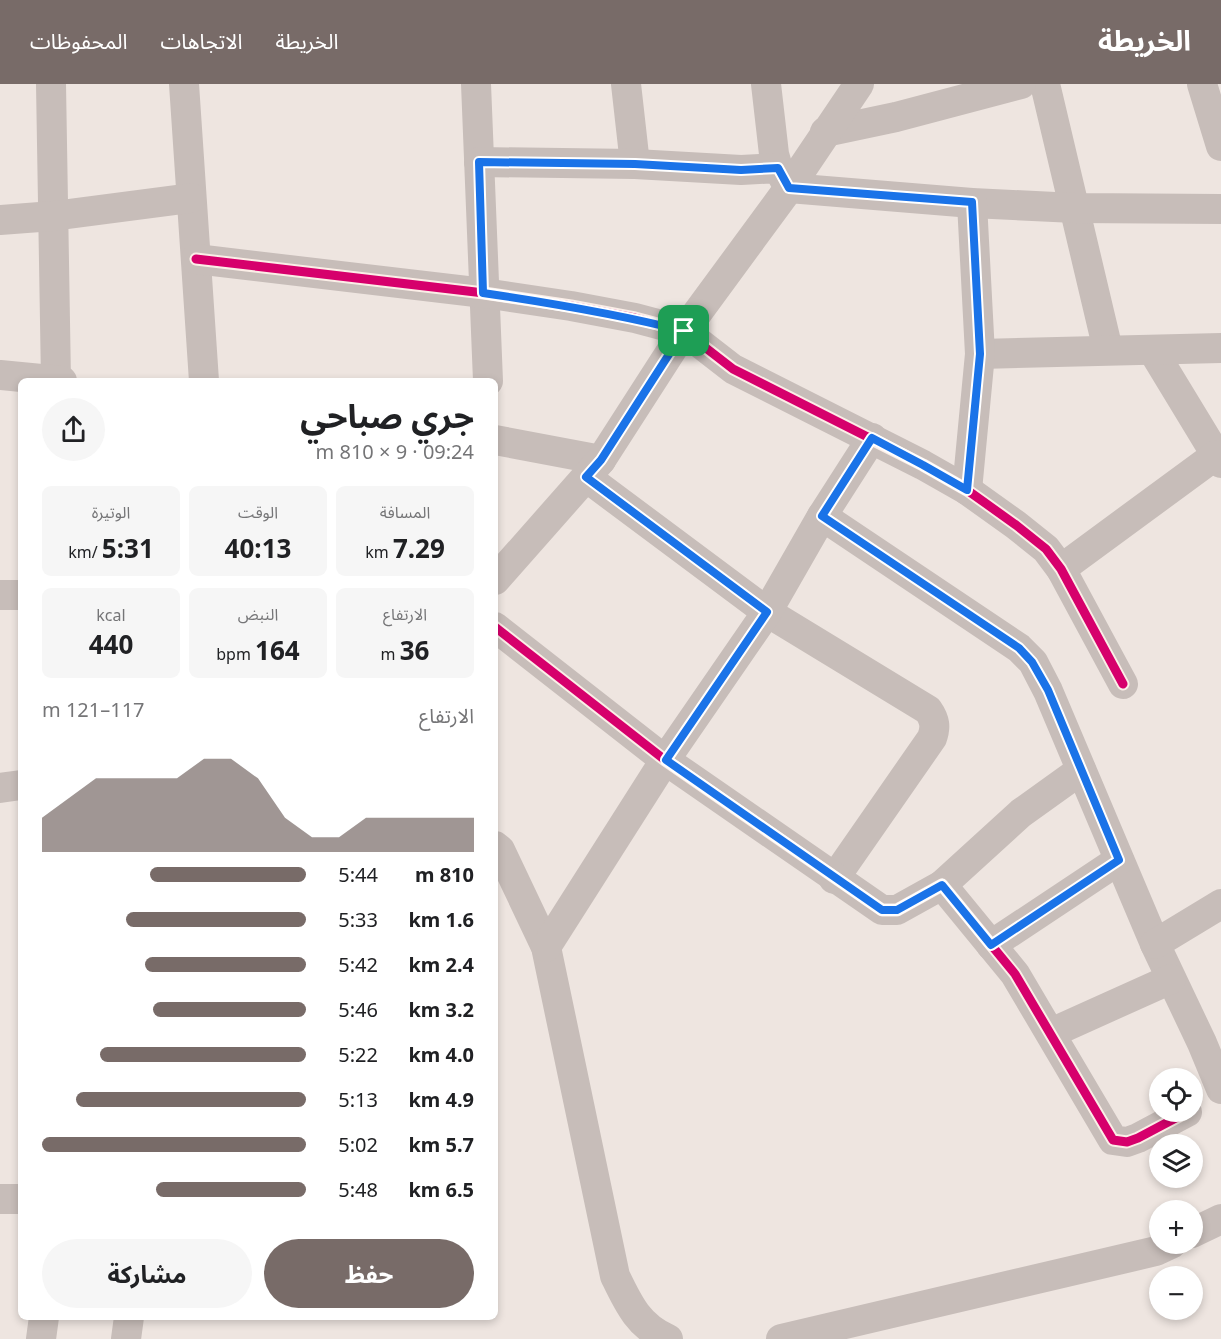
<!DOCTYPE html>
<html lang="ar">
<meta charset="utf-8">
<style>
:root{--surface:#fff;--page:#f6f6f6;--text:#202124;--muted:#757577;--accent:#786b68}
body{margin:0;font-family:"Noto Sans","Noto Sans Arabic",sans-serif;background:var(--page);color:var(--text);direction:rtl;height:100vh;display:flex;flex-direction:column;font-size:22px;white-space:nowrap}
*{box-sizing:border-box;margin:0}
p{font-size:20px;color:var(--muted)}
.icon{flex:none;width:33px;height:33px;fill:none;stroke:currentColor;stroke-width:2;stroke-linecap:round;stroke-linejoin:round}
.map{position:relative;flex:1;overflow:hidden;direction:ltr}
.side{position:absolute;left:18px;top:294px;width:480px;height:942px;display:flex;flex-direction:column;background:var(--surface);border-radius:9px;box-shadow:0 3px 9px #0003;direction:rtl}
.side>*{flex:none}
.controls{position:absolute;left:1149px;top:984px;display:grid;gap:12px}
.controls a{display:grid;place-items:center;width:54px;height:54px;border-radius:50%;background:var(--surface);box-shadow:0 3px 9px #0003;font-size:30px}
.pin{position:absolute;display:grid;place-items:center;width:51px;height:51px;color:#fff;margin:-26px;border-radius:12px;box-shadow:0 3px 9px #0006}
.round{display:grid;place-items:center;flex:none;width:63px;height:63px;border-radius:32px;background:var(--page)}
.overview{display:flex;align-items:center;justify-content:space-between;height:102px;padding:0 24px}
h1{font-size:33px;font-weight:700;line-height:45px}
.metrics{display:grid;grid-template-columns:repeat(3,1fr);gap:9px;height:102px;padding:6px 24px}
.metrics div{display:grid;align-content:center;border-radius:9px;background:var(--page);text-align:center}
.metrics b{font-size:26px;font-weight:700}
.metrics small{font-size:16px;font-weight:400}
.metrics p{font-size:16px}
.chart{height:168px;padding:12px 24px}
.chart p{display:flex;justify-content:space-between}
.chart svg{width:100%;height:108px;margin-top:6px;fill:var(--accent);opacity:.7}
.primary-button{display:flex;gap:12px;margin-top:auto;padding:12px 24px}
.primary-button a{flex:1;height:69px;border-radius:36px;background:var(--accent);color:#fff;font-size:24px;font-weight:700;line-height:69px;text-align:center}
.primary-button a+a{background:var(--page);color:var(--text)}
ul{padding:0 24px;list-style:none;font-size:20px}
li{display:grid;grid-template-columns:96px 72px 1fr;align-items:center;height:45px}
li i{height:15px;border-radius:8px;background:var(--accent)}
header{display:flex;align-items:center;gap:36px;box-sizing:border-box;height:84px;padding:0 30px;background:var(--accent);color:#fff}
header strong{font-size:28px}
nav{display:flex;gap:33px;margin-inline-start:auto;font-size:21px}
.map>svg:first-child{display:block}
</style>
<header>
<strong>الخريطة</strong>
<nav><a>الخريطة</a><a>الاتجاهات</a><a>المحفوظات</a></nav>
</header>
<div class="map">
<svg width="1221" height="1255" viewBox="0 0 1221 1255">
<rect width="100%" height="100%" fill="#eee5e0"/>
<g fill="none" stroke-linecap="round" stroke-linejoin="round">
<g stroke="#c7bdb9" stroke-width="30">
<path d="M 51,0 L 56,297"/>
<path d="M 184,0 L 204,297"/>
<path d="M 476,0 L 488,297"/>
<path d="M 626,0 L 635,80"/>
<path d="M 766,0 L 774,70 L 778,84"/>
<path d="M 1045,0 L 1108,266"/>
<path d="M 1202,0 L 1221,62"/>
<path d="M 825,48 L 896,33 L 1021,0"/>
<path d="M 479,78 L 635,80 L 741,86 L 778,84 L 789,104 L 972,119 L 1075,124 L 1221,125"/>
<path d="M 0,136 L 53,132 L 191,114"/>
<path d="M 196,175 L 484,209 L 571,222 L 635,234 L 684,247 L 733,285 L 923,381 L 967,406 L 1016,441 L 1046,465 L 1061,485 L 1123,600"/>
<path d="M 1153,267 L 1221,379"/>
<path d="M 980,270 L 1221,264"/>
<path d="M 0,291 L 62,297"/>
<path d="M 495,356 L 601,376"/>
<path d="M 586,393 L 767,528 L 928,626 C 935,636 936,643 932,654 L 834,795"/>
<path d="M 967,406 L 980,270 L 972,119"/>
<path d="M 822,432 L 1019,564 L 1033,578 L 1048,607 L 1155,860 L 1202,959 L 1221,1005"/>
<path d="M 1061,485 L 1216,371 L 1221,372"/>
<path d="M 495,496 L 601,376 L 684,247 L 789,104 L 859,0"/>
<path d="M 0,511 L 21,511"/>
<path d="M 495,543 L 665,676 L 882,826 L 897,826 L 942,801 L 1015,890 L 1113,1056 L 1127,1058 L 1138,1054 L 1187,1028"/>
<path d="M 0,704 L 21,701"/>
<path d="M 495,762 L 500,766 L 546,863 L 615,1192 C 628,1219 638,1242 668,1255"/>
<path d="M 942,801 L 1021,729 L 1081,686"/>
<path d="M 1155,860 L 1221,820"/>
<path d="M 991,861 L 1119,776"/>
<path d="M 546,863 L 665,676 L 767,528 L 822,432 L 872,354"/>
<path d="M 1051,949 L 1171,895"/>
<path d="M 0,1115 L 21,1115"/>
<path d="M 1192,1149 L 1221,1135"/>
<path d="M 41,1255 L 44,1233"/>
<path d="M 126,1255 L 129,1233"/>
<path d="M 781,1255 L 1156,1167 L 1171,1160"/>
</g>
<g stroke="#fbeee7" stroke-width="13">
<g id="cycleway">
<path d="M 196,175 L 484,209 L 571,222 L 635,234 L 684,247 L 733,285 L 923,381 L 967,406 L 1016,441 L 1046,465 L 1061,485 L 1123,600"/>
<path d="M 495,543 L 665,676 L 882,826 L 897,826 L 942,801 L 1015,890 L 1113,1056 L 1127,1058 L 1138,1054 L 1187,1028"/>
</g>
</g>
<use href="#cycleway" stroke="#d6006c" stroke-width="9"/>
</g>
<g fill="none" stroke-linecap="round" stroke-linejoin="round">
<g stroke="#fff" stroke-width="12">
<path id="route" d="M 479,78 L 635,80 L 741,86 L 778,84 L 789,104 L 972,118 L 980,270 L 967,406 L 923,381 L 872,354 L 822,432 L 1019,564 L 1032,578 L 1048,606 L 1119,776 L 991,861 L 942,801 L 897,826 L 882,826 L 666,676 L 767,528 L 586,393 L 601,376 L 684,247 C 618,230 551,219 483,209 Z"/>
</g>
<use href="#route" stroke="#1a73e8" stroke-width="8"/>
</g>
</svg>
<div class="controls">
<a><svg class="icon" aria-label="locate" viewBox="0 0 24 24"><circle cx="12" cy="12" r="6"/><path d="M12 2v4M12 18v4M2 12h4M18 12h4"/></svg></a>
<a><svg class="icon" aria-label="layers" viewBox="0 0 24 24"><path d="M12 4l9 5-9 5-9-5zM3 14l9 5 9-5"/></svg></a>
<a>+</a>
<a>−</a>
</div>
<div class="pin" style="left:684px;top:247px;background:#1e9e55"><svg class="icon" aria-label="arrive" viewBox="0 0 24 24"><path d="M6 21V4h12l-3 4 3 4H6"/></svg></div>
<section class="side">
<div class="overview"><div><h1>جري صباحي</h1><p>09:24 · 9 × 810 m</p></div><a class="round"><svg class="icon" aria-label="share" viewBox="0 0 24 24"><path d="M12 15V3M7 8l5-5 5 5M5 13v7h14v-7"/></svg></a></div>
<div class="metrics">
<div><p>المسافة</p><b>7.29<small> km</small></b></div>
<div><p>الوقت</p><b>40:13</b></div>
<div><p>الوتيرة</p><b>5:31<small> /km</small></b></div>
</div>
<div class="metrics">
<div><p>الارتفاع</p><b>36<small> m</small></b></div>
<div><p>النبض</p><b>164<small> bpm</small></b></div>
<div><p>kcal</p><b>440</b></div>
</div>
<div class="chart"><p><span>الارتفاع</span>117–121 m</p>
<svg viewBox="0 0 160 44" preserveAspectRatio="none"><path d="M0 44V30L10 22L20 14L30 14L40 14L50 14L60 6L70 6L80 14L90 30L100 38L110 38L120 30L130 30L140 30L150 30L160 30V44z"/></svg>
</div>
<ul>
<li><b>810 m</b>5:44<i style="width:59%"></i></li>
<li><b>1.6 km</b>5:33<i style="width:68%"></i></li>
<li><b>2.4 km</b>5:42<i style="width:61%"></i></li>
<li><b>3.2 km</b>5:46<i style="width:58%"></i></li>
<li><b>4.0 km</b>5:22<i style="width:78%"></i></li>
<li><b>4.9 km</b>5:13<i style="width:87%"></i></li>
<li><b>5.7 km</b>5:02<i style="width:100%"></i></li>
<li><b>6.5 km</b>5:48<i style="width:57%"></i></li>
</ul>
<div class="primary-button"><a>حفظ</a><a>مشاركة</a></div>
</section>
</div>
